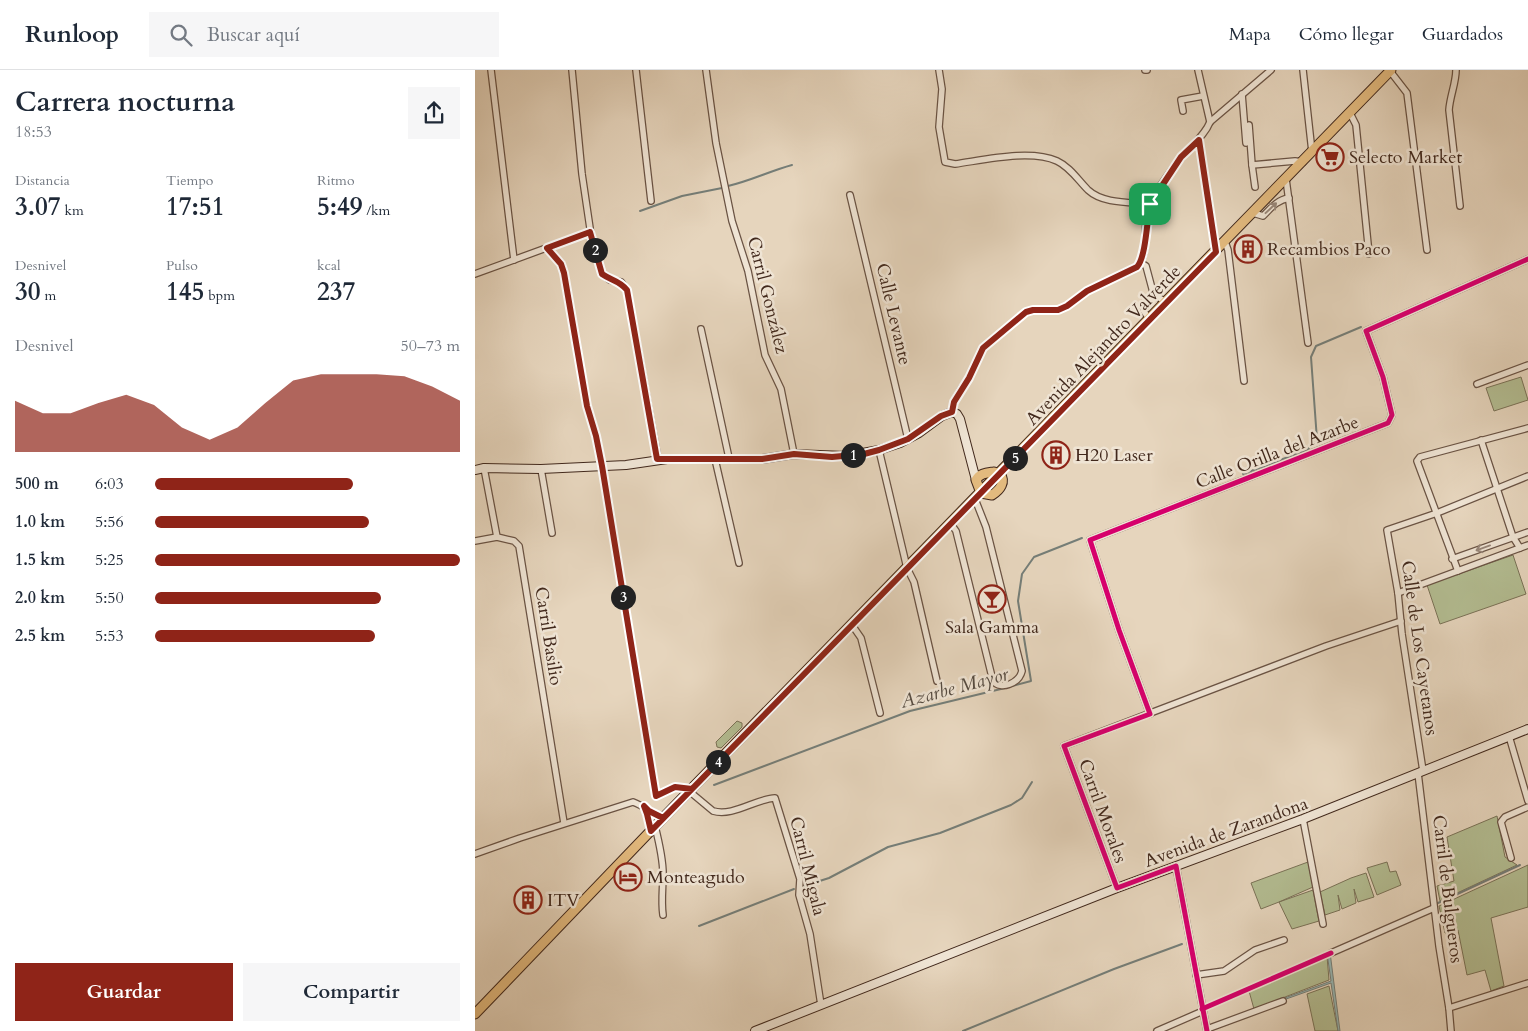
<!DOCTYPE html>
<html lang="es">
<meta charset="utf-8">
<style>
:root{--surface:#fff;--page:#f6f6f7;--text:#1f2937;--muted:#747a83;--line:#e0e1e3;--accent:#8f2418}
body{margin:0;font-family:Cardo,serif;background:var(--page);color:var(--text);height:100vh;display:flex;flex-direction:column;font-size:19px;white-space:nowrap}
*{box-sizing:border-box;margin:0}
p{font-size:16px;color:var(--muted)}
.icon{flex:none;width:28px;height:28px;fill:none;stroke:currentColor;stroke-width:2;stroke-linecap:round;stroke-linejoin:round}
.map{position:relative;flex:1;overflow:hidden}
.drawer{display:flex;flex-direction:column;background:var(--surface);width:475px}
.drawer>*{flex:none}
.pin{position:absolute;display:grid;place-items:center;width:42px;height:42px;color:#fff;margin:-21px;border-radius:10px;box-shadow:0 2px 8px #0006}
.km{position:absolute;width:25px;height:25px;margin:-12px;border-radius:50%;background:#222;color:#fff;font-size:14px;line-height:25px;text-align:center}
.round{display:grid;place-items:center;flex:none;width:52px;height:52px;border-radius:0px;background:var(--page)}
.head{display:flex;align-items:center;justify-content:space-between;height:85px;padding:0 15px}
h1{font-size:28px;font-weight:700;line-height:38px}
.stats{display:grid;grid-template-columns:repeat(3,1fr);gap:8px;height:85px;padding:5px 15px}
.stats div{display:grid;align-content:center}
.stats b{font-size:25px;font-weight:700}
.stats small{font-size:14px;font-weight:400}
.stats p{font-size:14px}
.chart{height:140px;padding:10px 15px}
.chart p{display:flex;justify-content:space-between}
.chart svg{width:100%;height:90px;margin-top:5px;fill:var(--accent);opacity:.7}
.primary-button{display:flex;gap:10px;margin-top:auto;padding:10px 15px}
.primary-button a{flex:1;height:58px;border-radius:0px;background:var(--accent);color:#fff;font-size:20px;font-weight:700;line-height:58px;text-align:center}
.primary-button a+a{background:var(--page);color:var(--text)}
ul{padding:0 15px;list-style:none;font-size:16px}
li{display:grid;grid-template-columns:80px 60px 1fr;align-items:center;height:38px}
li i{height:12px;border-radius:6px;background:var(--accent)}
header{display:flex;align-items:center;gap:30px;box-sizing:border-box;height:70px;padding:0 25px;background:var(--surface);border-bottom:1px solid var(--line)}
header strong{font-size:24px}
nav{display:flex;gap:28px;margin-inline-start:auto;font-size:18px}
.search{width:350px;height:45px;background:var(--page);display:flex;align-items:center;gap:12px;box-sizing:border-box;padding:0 18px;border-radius:0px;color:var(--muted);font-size:19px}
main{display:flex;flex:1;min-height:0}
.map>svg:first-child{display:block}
</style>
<header>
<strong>Runloop</strong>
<div class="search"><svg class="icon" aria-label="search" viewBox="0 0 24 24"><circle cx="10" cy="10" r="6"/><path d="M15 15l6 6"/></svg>Buscar aquí</div>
<nav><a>Mapa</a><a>Cómo llegar</a><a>Guardados</a></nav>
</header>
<main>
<section class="drawer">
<div class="head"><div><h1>Carrera nocturna</h1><p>18:53</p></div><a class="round"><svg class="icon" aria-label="share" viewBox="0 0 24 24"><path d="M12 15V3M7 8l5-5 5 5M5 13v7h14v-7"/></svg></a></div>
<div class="stats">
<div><p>Distancia</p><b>3.07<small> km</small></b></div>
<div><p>Tiempo</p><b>17:51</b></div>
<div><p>Ritmo</p><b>5:49<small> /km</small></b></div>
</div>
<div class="stats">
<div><p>Desnivel</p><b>30<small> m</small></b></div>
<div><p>Pulso</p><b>145<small> bpm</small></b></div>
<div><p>kcal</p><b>237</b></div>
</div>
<div class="chart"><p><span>Desnivel</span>50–73 m</p>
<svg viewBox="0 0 160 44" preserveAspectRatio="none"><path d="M0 44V19L10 25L20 25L30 20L40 16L50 21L60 32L70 38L80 32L90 20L100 9L110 6L120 6L130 6L140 7L150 12L160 19V44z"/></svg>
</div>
<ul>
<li><b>500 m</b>6:03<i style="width:65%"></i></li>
<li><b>1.0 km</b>5:56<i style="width:70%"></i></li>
<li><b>1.5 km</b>5:25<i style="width:100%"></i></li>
<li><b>2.0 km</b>5:50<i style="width:74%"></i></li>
<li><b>2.5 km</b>5:53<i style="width:72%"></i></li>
</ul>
<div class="primary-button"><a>Guardar</a><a>Compartir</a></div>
</section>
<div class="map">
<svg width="1053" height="961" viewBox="0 0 1053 961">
<rect width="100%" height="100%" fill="#e6d5bd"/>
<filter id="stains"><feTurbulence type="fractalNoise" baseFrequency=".004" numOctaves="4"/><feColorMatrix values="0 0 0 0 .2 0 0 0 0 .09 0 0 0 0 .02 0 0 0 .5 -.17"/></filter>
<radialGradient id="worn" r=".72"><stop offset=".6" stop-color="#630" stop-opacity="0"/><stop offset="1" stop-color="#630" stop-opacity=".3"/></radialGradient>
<g fill="#b3bd92" stroke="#7a7257">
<path d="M 1046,307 L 1053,330 L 1019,341 L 1011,318 Z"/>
<path d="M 1038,485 L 1051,524 L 965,554 L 952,515 Z"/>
<path d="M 262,651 L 267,653 L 267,657 L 246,678 L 242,677 L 241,672 Z"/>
<path d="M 1022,746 L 1030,787 L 1042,795 L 965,831 L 962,816 L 979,811 L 972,767 Z"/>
<path d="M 833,792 L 838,817 L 804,832 L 838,820 L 844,851 L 817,859 L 804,832 L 786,839 L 776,813 Z"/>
<path d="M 912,792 L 915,802 L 921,801 L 926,815 L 902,825 L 892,798 Z"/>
<path d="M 1053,795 L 1053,837 L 1016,848 L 1029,916 L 1016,921 L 1010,900 L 992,905 L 983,860 L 970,863 L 964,836 Z"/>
<path d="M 891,803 L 899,827 L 883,832 L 879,819 L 881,833 L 867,839 L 863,825 L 865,840 L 850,845 L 845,822 L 876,808 Z"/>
<path d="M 852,886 L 854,910 L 779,939 L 774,921 Z"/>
<path d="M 854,916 L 863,961 L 840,961 L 832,924 Z"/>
</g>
<path fill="#97b8b6" stroke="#757e78" d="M 855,882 L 865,961 L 863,961 L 856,913 L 786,938 L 785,937 L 856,911 L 852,883 Z"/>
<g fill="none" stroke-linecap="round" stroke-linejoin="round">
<g stroke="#757e78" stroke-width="2">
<path d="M 253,116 C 275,111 295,101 317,95"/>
<path d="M 165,141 L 207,126 L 247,118"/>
<path d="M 768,404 L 832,380 L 842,370 L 836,287 L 841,276 L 886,257"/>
<path d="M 537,616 L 556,611 L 543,531 L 547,504 L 559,487 L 607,468"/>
<path d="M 239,715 L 435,641 L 530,618"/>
<path d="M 329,816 L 354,808 L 413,777 L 465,763 L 536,735 L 547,728 L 557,712"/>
<path d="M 963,833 L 1045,795"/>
<path d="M 224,856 L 319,819"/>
<path d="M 488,961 L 639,899 L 707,874"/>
</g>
<g stroke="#6a5344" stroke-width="8">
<g id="street">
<path d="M 16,0 L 39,190"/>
<path d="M 97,0 L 107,104 L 116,165 L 127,204 L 135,210 L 146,212 L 152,220 L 183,389"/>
<path d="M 161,0 L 176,131"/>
<path d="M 231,0 L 241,73 L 257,151 L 273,201 L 290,285 L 306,319 L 319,384"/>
<path d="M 464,0 L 467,19 L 464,57 L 470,92 L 480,94 C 509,90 555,79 582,91 C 595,97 603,110 613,120 C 628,134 655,132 675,134"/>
<path d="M 670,0 L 672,0"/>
<path d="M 723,0 L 735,52"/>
<path d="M 828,0 L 837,82"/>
<path d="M 981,0 C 981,13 975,26 974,40 L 985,136"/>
<path d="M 915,1 L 932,23 L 952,180"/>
<path d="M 767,24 L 771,73"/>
<path d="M 708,41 L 706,30 L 728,26"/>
<path d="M 875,43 L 881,55 L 894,184"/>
<path d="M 774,55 L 777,95 L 820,91 L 828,92"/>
<path d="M 724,70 L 741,182"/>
<path d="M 777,95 L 780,117"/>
<path d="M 811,109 L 833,273"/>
<path d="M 375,125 L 433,369"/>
<path d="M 778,143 L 788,146 C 796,138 802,130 814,128"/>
<path d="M 750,172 L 753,180 L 769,311"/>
<path d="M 72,178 L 86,193 L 89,203 L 112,336 L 121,367 L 127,396 L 181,726 L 200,717 L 217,719"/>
<path d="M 666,193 L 671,196 L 679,226"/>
<path d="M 0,204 L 115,162"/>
<path d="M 675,250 L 668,240 C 669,225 681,223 691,233"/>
<path d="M 226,259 L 254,388"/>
<path d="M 1002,314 L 1053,295"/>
<path d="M 477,342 L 479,331 L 486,319 L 494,308 L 508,278 L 551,242 L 557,240 L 583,240 L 592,236 L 612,221 L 662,197 C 676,181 666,152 675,133 C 681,122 697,98 706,88 C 716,75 729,67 735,52 L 796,0"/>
<path d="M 1006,370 L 1038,467 L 1045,478"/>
<path d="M 404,380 L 432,498 L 439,512 L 462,611"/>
<path d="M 240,389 L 264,493"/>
<path d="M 9,398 L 22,467 L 39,471 L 44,476 L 89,753"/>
<path d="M 66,399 L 77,463"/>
<path d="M 476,454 L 481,461 L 518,611 C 526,621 544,613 547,601 L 511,457 L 500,429"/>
<path d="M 0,471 L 22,467"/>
<path d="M 977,489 L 1053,462"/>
<path d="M 983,501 L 942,391 L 945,387 L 1053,358"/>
<path d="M 923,523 L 1053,475"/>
<path d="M 377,555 L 386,568 L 405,643"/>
<path d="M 675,644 L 644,560 L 615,470 L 913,353 L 917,345 L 908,307 L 891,261 L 1053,189"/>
<path d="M 1034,666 L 1053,731"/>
<path d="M 948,701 L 927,564 L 923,523 L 912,460 L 962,443 L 1053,406"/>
<path d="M 943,703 L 964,876 L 974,938"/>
<path d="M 214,721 L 238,741 C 258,747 280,729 300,728 L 325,809 L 324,825 L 335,864 L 346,935"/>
<path d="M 170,738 L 176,761"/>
<path d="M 828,749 L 848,854"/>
<path d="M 180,756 C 184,772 188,788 188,804 C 188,818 186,831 188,845"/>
<path d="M 0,784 L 45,768 L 158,732 C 169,736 177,743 188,748"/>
<path d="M 1036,788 L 1026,752 L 1030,747 L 1053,737"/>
<path d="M 701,796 L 732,961"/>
<path d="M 642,818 L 589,676 L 851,576 L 926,551"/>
<path d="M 856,883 L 959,838"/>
<path d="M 721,905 L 749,901 L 780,880 L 809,870"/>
<path d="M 732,959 L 808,931"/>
<path d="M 682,961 L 728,941"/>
<path d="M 976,961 L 974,938 L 1053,913"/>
</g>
</g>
<g stroke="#41281c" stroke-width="10">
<g id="secondary">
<path d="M 0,400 L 9,398 L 66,399 L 151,395 L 192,389 L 287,389 L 319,384 L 371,386 L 404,380 L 425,373 L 444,363 L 467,346 L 477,342 L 482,344 L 485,349 L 501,410"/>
<path d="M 280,961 L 642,818 L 828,749 L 1053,659"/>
</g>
</g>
<g stroke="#41281c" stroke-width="11">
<g id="primary">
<path d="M 519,402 L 525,404 C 531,412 525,420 517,425 L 506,423 L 501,410 C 505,403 512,403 519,402 Z"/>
<path d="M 0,944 L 188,748 L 916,0"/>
</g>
</g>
<use href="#street" stroke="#efe4d4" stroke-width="5.5"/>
<use href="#secondary" stroke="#efe4d4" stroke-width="8"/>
<use href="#primary" stroke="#e3ba7e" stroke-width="9"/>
<g stroke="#efe4d4" stroke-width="8">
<g id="cycleway">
<path d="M 72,178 L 86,193 L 89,203 L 112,336 L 121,367 L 127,396 L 181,726 L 200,717 L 217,719"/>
<path d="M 727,939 L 856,883"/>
<path d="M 732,961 L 701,796 L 642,818 L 589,676 L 675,644 L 644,560 L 615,470 L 913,353 L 917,345 L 908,307 L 891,261 L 1053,189"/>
</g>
</g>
<use href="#cycleway" stroke="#d6006c" stroke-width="5"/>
</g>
<defs><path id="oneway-shaft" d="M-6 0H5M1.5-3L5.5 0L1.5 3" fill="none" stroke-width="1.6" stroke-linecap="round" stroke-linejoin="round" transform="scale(1.25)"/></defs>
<g stroke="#988678">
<use href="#oneway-shaft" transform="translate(796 138) rotate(-43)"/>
<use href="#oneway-shaft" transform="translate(1008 478) rotate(160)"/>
</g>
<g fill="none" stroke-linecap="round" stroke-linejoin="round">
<g stroke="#fff" stroke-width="10">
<path id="route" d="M 675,134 C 672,150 671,187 662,197 L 612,221 L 592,236 L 583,240 L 558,240 L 551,242 L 508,278 L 494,308 L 479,332 L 477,342 L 466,346 L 433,369 L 404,380 L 389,384 L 357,387 L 319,384 L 287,389 L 182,389 L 152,220 C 144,210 137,211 127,204 L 115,162 L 72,178 L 86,194 L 89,203 L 112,336 L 121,366 L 127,396 L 181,726 L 200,717 L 217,719 L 188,748 L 174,741 L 169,736 L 172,744 L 176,761 L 741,182 L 724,70 L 706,87 L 675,134"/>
</g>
<use href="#route" stroke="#8f2418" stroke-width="6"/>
</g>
<defs>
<g id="supermarket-ring" transform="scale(1.4375)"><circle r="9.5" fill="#efe4d4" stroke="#8f2418" stroke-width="1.5"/><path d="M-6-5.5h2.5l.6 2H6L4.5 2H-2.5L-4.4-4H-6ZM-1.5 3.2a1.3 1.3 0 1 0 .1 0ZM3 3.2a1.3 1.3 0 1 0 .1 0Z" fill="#8f2418"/></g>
<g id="building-ring" transform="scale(1.4375)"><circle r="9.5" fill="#efe4d4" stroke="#8f2418" stroke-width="1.5"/><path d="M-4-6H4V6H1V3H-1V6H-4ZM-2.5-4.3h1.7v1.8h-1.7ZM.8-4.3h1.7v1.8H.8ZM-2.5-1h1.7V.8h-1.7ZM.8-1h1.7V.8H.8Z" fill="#8f2418"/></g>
<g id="bar-ring" transform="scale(1.4375)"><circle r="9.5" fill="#efe4d4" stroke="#8f2418" stroke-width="1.5"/><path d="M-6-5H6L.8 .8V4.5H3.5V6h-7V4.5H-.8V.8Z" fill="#8f2418"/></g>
<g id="hotel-ring" transform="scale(1.4375)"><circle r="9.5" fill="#efe4d4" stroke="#8f2418" stroke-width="1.5"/><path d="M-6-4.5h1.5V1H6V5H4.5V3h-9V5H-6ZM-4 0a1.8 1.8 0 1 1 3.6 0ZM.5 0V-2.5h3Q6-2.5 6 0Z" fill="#8f2418"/></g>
</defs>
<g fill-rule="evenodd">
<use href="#supermarket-ring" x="855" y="87"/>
<use href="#building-ring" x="773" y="179"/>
<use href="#building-ring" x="581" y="385"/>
<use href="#bar-ring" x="517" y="529"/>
<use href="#hotel-ring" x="153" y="807"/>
<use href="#building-ring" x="53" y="830"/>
</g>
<g text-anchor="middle" stroke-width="5" stroke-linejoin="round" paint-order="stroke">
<g font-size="18" fill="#41281c" stroke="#efe4d4" text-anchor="start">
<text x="874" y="93">Selecto Market</text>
<text x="792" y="185">Recambios Paco</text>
<text x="600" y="391">H20 Laser</text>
<text x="517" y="563" text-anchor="middle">Sala Gamma</text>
<text x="172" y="813">Monteagudo</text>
<text x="72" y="836">ITV</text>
</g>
<g font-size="18" fill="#41281c" stroke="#efe4d4">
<text transform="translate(293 225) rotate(76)" y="6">Carril González</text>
<text transform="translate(419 244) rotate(77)" y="6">Calle Levante</text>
<text transform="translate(628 275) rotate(-46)" y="6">Avenida Alejandro Valverde</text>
<text transform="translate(802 382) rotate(-21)" y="6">Calle Orilla del Azarbe</text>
<text transform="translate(74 566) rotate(81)" y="6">Carril Basilio</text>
<text transform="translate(945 578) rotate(82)" y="6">Calle de Los Cayetanos</text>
<text transform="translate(628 741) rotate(70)" y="6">Carril Morales</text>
<text transform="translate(751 762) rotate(-20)" y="6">Avenida de Zarandona</text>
<text transform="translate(333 796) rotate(76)" y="6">Carril Migala</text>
<text transform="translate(973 819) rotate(83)" y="6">Carril de Bulgueros</text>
</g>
<g font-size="19" font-style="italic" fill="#564c42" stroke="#efe4d4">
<text transform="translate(479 617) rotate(-15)" y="7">Azarbe Mayor</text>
</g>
</g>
<rect width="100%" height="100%" filter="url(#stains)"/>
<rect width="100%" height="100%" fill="url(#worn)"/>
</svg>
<div class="pin" style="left:675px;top:134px;background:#1e9e55"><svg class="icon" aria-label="arrive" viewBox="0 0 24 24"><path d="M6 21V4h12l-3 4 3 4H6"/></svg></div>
<b class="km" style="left:378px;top:385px">1</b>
<b class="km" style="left:120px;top:180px">2</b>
<b class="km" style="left:148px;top:527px">3</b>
<b class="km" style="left:243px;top:692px">4</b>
<b class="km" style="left:540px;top:388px">5</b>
</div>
</main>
